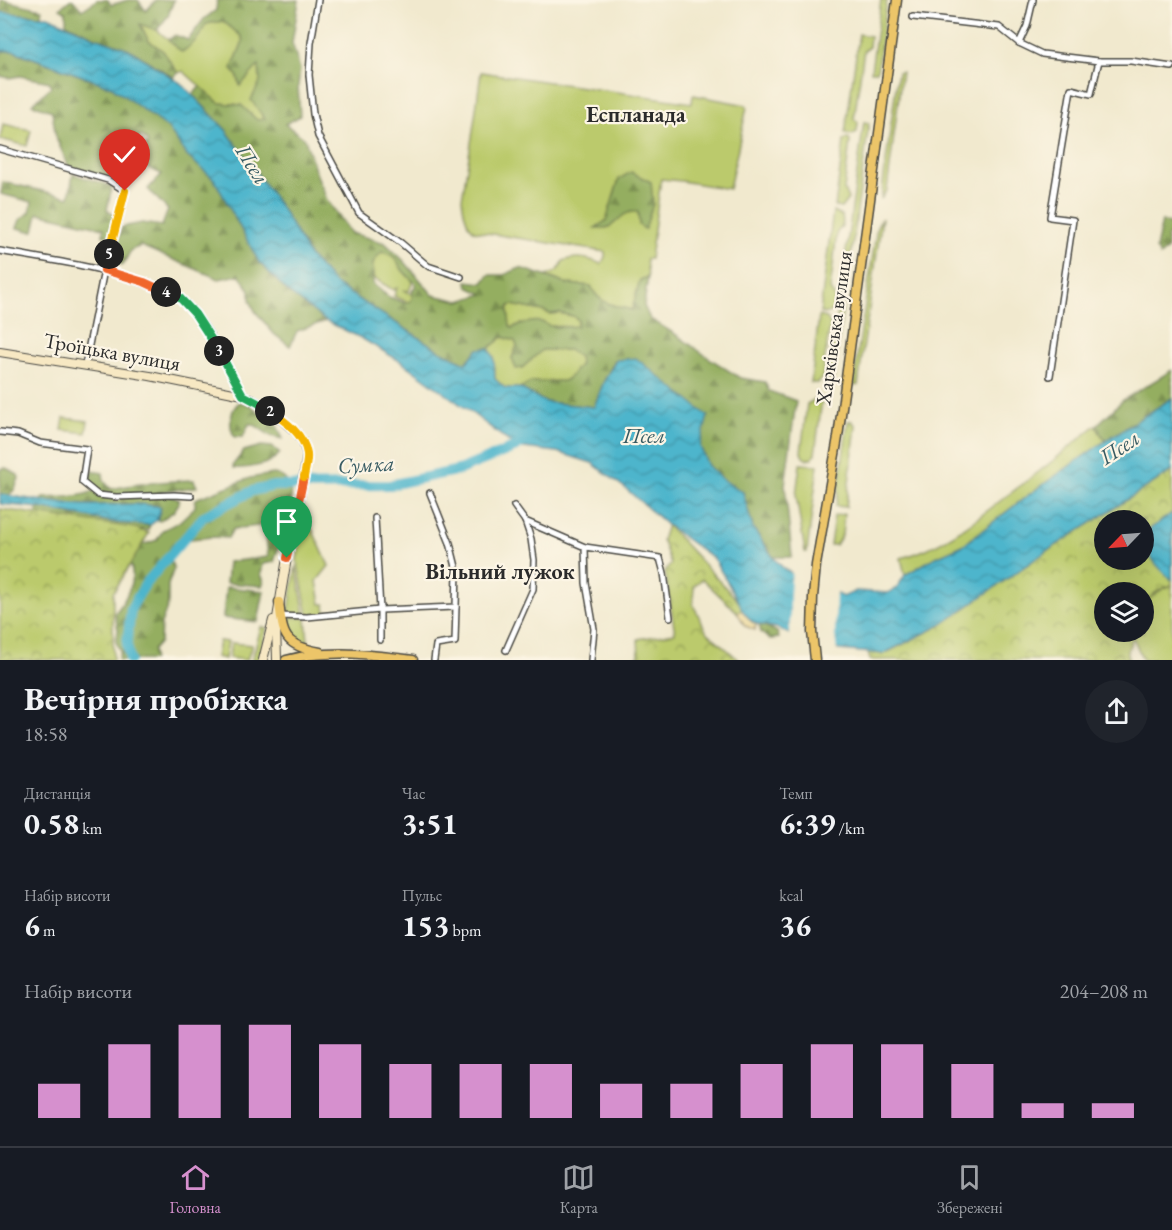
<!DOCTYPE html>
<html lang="uk">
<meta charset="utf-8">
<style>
:root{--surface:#171b24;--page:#20242c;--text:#f1f3f6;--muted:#9ea1a6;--line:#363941;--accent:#d690ce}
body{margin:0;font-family:"EB Garamond",serif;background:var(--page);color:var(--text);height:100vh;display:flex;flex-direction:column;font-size:22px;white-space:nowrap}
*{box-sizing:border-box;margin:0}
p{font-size:20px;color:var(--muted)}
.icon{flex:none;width:33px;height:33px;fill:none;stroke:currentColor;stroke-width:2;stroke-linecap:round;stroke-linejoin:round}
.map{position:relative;height:660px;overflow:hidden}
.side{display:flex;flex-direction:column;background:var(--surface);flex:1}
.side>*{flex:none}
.needle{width:39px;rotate:245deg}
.buttons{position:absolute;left:1094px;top:510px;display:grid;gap:12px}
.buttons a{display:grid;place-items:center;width:60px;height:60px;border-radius:50%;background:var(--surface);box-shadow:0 6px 24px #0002;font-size:30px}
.pin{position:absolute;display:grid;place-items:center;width:51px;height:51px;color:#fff;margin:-62px -26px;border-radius:50% 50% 50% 0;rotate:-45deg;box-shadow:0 0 6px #0007}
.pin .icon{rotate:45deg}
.km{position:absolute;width:30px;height:30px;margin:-15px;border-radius:50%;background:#222;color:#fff;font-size:16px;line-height:30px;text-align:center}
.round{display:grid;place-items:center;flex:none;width:63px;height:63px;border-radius:32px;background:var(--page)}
.overview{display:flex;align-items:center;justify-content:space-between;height:102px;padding:0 24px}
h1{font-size:33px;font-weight:700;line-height:45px}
.metrics{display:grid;grid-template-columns:repeat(3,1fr);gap:9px;height:102px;padding:6px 24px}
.metrics div{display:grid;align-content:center}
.metrics b{font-size:30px;font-weight:700}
.metrics small{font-size:16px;font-weight:400}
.metrics p{font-size:16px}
.chart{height:168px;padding:12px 24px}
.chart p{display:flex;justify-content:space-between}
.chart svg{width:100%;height:108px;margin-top:6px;stroke:var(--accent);stroke-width:6}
.menu{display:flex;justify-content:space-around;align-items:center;height:84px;border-top:2px solid var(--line);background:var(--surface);font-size:16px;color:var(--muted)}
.menu a{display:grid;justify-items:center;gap:3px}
.menu .on{color:var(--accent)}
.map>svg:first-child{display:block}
</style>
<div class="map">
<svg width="1172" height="660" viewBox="0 0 1172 660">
<defs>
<pattern id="forest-firs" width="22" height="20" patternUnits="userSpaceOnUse" patternTransform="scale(1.5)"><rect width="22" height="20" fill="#94ae60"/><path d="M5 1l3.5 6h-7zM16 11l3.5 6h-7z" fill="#798e4f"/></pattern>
<pattern id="sand-dots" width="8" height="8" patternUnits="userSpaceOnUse" patternTransform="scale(1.5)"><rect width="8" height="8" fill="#eeda9e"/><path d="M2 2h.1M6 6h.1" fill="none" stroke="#cb8" stroke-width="1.8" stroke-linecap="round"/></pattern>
<pattern id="park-crowns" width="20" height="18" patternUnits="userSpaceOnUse" patternTransform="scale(1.5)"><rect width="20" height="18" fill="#bbca6c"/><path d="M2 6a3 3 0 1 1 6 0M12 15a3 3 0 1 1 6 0" fill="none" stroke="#98a459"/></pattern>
<pattern id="water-waves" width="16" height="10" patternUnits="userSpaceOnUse" patternTransform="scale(1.5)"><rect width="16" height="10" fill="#4db5cc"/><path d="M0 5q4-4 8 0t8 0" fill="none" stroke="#4093a6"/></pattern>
</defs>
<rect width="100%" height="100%" fill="#fcf5e5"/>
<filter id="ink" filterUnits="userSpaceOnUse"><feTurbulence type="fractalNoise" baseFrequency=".0167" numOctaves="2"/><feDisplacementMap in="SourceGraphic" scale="12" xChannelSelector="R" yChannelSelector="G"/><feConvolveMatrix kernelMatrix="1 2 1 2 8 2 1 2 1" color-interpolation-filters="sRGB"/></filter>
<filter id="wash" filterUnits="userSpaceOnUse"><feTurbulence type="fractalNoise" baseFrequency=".008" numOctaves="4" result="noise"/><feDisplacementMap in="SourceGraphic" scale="24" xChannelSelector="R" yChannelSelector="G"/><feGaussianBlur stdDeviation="1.35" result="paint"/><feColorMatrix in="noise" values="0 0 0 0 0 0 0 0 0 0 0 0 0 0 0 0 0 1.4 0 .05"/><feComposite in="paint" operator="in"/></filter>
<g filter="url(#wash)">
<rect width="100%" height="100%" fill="#f1e9ce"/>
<g fill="#bbca6c" stroke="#737a4c" stroke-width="1.5">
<path d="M 881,0 L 887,0 L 877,71 L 871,71 Z"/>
<path d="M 223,21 L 241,36 L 243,41 L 232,69 L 238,77 L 240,85 L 259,64 L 265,120 L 257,120 L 241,105 L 219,103 L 183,71 L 178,73 L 163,51 L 148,40 L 140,23 L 157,30 L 176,46 L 201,35 L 205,24 Z"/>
<path d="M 859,34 L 870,36 L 869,47 L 864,50 L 854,119 L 858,122 L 857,132 L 852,135 L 845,133 Z"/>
<path d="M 481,72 L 692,103 L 693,95 L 746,105 L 747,107 L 729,189 L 681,181 L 661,179 L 650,259 L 646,259 L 648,277 L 640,280 L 632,310 C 615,306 598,304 591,286 L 567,284 L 546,276 C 555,273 560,270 563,261 C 577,255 589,258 601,264 L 605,257 L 605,252 L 474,231 L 468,224 L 464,212 L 462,199 L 473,131 Z"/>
<path d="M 898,72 L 902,72 L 887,190 L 881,199 Z"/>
<path d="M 864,122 L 869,123 L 847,285 L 844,266 Z"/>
<path d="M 3,124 L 31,130 L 27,146 L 0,139 Z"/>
<path d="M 848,138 L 850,141 L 844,190 L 847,196 L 848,199 L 841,208 L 835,207 L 844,140 Z"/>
<path d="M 833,211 L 841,215 C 845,222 843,227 837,232 L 830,290 L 835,297 L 833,309 C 829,314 825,314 820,313 Z"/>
<path d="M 882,218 L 858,385 L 855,386 L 853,384 L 877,227 Z"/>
<path d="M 383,247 L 416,274 L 409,291 L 403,290 L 416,296 L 412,304 L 394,296 L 397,288 L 393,290 L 372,277 L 372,268 L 357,262 Z"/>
<path d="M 841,290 L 843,307 L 833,381 L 830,382 L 828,380 Z"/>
<path d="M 512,305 L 543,311 L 550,314 L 559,313 L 573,316 L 578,320 L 577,327 L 548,326 L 543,323 L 520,324 L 512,328 L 509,326 C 509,319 505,308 512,305 Z"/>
<path d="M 819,316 L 827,318 L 830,324 L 822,378 L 817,383 L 811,383 Z"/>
<path d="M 503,337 L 515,341 L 517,346 L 512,358 L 522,368 L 542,350 L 569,350 L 580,357 L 580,364 L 569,378 L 564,381 L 531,382 L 520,388 L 505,388 L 495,379 L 494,358 L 489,348 Z"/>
<path d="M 817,398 L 822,399 L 815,454 L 812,458 L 806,459 L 803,457 L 801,452 L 807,404 Z"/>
<path d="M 64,418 L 88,421 L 86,433 L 62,430 Z"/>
<path d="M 848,421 L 852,421 L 856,426 L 846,507 L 836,506 Z"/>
<path d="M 1096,425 L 1105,441 L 1031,493 L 963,545 L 934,558 L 905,575 L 901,558 C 943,547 974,521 1008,495 C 1038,473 1067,450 1096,425 Z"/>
<path d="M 800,464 L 818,465 L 807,552 L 805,552 L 796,495 Z"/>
<path d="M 844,514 L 842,535 L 836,545 L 830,545 L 834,516 Z"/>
<path d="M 308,520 L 329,566 L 317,581 L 321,604 L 325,604 L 326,613 L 308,615 L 297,560 L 302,521 Z"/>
<path d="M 296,566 L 305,615 L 288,615 Z"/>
<path d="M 1172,585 L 1172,660 L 1143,660 L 1133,637 L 1135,632 L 1143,632 C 1143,605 1145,595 1172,585 Z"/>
<path d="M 287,617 L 306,618 L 308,642 C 294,638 285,633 287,617 Z"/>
<path d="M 261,627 L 267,628 L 259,660 L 252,660 Z"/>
<path d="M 219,641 L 228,642 L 225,659 L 216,657 Z"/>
<path d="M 231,643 L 252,645 L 247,660 L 229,658 Z"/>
</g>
<g fill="url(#forest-firs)" stroke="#606c46" stroke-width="1.5" fill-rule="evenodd">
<path d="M 1,0 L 42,9 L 41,16 L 1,13 Z"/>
<path d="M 70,0 L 73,0 L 82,10 L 97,0 L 108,0 L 111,5 L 128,0 L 138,0 L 146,11 L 156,0 L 174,0 L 168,16 L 157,30 L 140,24 L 148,40 L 163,51 L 178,73 L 173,77 L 129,49 L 95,37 L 66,23 L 66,12 L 60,8 Z"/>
<path d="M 217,0 L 284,0 L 285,1 L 299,0 L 292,43 L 300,69 L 298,86 L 300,116 L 285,124 L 305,139 L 315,170 L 327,200 L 351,233 L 385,243 L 404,261 L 433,295 L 460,301 L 483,294 L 468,287 L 467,281 L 483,283 L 489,275 L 504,275 L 520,268 L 533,272 L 567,284 L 591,286 C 598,304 615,306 632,310 L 640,280 L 648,277 L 644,306 L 650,319 L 678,336 L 709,358 L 740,378 L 765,382 L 769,391 L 796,401 L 785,485 L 792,557 L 773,557 L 753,528 L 743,492 L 723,480 L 708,466 L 700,446 L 615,360 L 604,381 L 594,407 L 545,402 L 520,388 L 531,382 L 564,381 L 569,378 L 580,364 L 579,357 L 569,350 L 542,350 L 522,368 L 516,369 L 512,358 L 517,346 L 515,341 L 503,337 L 489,348 L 478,349 L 466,363 L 440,351 L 335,284 L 310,257 L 282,209 L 226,130 L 193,95 L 200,86 L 219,103 L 241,105 L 257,120 L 265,119 L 251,100 L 260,82 L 259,65 L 240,86 L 238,77 L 232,69 L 243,41 L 241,36 L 223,21 L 206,24 C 200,36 194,45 182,52 L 168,40 L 175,35 L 188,40 L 204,19 L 216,10 ZM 382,252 C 394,255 396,258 401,268 C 404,273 411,279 415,283 L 415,287 L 412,291 L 413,295 L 411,301 L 405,303 L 389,297 L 373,284 C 375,268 367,266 382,252 ZM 512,305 L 543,311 L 550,314 L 559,313 L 573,316 L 578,320 L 577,326 C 569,327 560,328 551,326 C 548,326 545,323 542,322 C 532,320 520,324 512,328 L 510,326 L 508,309 L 509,306 Z"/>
<path d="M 3,51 L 13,51 L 112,87 L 168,128 L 187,156 L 214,179 L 259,262 L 287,291 L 326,321 L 297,331 L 290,346 L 274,334 L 255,311 L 250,300 L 250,290 L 239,275 L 219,279 L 141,246 L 131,250 L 123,265 L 111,261 L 122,227 L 142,223 L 162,226 L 168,210 L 148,189 L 162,174 L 138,164 L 148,142 L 141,135 L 106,179 L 69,167 L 56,138 L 52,111 L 32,104 L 51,87 L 50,82 L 20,76 L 9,78 L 0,76 L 0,55 Z"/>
<path d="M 631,172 L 651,182 L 653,204 L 645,229 L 639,225 L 638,212 C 625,210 620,219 611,226 C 606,229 601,228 595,228 L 606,221 L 619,179 Z"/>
<path d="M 73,174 L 112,186 L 107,210 L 114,215 L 109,236 L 103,235 L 104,228 L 38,213 L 34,231 L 29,231 L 17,228 L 20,220 L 30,212 L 32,202 L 1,194 L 3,182 L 69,197 Z"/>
<path d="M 1162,221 L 1172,225 L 1172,233 L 1167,237 L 1167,249 L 1160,256 L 1156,249 Z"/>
<path d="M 1172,370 L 1172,398 L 1105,441 L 1096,426 L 1123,400 Z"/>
<path d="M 240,402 L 250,405 L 265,417 L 275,422 L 281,434 L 283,439 L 271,436 L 253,424 L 249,424 L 243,437 L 235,437 C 228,428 230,408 240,402 Z"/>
<path d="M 261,446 L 272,447 L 280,453 C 271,465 249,469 234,468 L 233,465 L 244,451 Z"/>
<path d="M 6,468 L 18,475 L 19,478 L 15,489 L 8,496 L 0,494 L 0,469 Z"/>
<path d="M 92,471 L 103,473 L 104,481 L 111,489 C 139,483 166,481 194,480 L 197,487 L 157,492 L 178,498 L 179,503 L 174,511 L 160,521 L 157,520 L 161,507 L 84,505 L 40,501 L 43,498 C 61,497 80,498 96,490 L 89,477 Z"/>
<path d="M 273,474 C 283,475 289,482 291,492 C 294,506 278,547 274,562 L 263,564 L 261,574 L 264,582 L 262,586 L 226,583 L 228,562 L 268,557 L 265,525 L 233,529 L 228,538 L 212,537 L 179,540 L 170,552 L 170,560 L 174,568 L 168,585 L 168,605 L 161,624 L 160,642 L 153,650 L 153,660 L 118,660 L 120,651 L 116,642 L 118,630 L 115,613 C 124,603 134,584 132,571 C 132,567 130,564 128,561 L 142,545 L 157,540 L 163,530 L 179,522 L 195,507 L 195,500 L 198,498 L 250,478 Z"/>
<path d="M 40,508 L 118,523 L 150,525 L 148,530 L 86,524 L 37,516 L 37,510 Z"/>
<path d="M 226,587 L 264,591 L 258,622 L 223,618 Z"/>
<path d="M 759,623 L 777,632 L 779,638 L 770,639 L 761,633 Z"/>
</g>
<path fill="url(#sand-dots)" stroke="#8c8264" stroke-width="1.5" d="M 742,610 L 751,621 L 756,624 L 755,630 L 745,626 L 737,612 Z"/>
<g fill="url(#park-crowns)" stroke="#737a4c" stroke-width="1.5" fill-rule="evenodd">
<path d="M 1172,471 L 1172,585 C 1154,591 1150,595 1143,612 L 1143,592 L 1104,592 L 1104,632 L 1135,632 L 1127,652 L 1129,660 L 870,660 L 868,652 L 884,654 L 941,625 L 1044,553 ZM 1104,520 L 1143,520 L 1143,560 L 1104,560 Z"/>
<path d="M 0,509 L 135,528 L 149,533 L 113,593 L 113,660 L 0,660 Z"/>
<path d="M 667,525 L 741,604 L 742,610 L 737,612 L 702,579 L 694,586 L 693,604 L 706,631 L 739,660 L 631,660 L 639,656 L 638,639 L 675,633 L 665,571 L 671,564 L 662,540 Z"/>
</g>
<g fill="url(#water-waves)" stroke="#3c707c" stroke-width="1.5">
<path d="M 0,12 L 41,16 L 48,16 L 95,37 L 129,49 L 182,84 L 226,130 L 282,209 L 310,257 L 335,284 L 440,351 L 466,363 L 478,349 L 489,348 L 494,358 L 495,379 L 505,388 L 520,388 L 545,402 L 594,407 L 604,381 L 616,360 L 636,358 L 708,416 L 700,446 L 708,466 L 723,480 L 743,492 L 753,528 L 773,557 L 785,570 L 843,597 L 856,591 L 888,593 L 897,588 L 905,575 L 934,558 L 963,545 L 1031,493 L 1105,441 L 1172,398 L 1172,471 L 1044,553 L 941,625 L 883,654 L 839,650 L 792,635 L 777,628 L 756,624 L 751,621 L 742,610 L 740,604 L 714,559 L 667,525 L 625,488 L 592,463 L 557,452 L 516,447 L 468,410 L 400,361 L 361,338 L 326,321 L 287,291 L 259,262 L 214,179 L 187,156 L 168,128 L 112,87 L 14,51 L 0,51 Z"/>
<path d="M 0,494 C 27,499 55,503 83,505 C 109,506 135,501 161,507 L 157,520 L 150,525 L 118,523 L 40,508 L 0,504 Z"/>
<path d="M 1172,513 L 1172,580 C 1154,564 1144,555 1150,529 Z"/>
</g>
<path fill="#f1e9ce" d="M 792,570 L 836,590 L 835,634 L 837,652 L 790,638 L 790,593 Z"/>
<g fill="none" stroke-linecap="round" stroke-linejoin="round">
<path stroke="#4db5cc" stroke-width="10" d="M 130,660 L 127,644 L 131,608 L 146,583 L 204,516 L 252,491 L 274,486 L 390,485 L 459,470 L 516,447 L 528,439"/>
</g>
</g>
<g filter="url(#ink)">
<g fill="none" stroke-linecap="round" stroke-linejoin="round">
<g stroke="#494843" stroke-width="8">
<g id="minor">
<path d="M 318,0 L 311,43 L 309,75 L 313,114 L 318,136 L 359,213 L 401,243 L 428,266 L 461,277"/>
<path d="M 913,17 L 999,27 L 1019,43 L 1042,54 L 1099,61 L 1131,61 L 1172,67"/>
<path d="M 1019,43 L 1027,26 L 1033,0"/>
<path d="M 0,149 L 108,180 L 125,191 L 117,226 L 104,270 L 85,365"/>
<path d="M 0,251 C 53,261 107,267 156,288 C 164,291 175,294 181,299 C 206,319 227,367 243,395"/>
<path d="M 1050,376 L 1073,220 L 1050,217 L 1071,89 L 1091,94 L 1099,61"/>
<path d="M 0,432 L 18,434 L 40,443 L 87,449 L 82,482 L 98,495 L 116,497 L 174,495 L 191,496"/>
<path d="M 430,493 L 450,543 L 457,571 L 455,642 L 436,645 L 434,660"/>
<path d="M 375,518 L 380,610 L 380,640"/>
<path d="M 525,521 L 585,547 L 660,558 L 664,573 L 670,617"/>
<path d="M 585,547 L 586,583 L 594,629 L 591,660"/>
<path d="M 278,616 L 307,617 L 380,610 L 456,607"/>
<path d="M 506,650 L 533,589 L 534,560 L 531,539 L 525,521 L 514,506"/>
</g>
</g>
<g stroke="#494843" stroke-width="10">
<g id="secondary">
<path d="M 0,352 L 150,376 L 243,395 L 258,403 L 274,413 L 297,433 L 303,442 L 307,455 L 298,509 L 287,558 L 276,624 L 277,660"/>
<path d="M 263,660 L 273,620"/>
</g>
</g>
<g stroke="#494843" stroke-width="11">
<g id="primary">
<path d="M 279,602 C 283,636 283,645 320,652"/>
<path d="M 286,660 C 328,649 371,654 413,660"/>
<path d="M 815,660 L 812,632 L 813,597 L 816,565 L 838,437 L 897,0"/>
</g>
</g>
<use href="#minor" stroke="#fff" stroke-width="5"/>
<use href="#secondary" stroke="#f7e8c3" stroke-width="8"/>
<use href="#primary" stroke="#ecc569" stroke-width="8"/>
</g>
</g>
<g fill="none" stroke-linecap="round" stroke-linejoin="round" filter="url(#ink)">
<g stroke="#fff" stroke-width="12">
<path id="split-1" d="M 287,558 L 304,477"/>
</g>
<g stroke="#fff" stroke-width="12">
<path id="split-2" d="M 270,411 C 285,421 304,434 307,454 C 308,461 305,470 304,477"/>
</g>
<g stroke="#fff" stroke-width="12">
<path id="split-3" d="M 219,351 L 243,395 L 258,403 L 270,411"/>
</g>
<g stroke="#fff" stroke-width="12">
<path id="split-4" d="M 166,292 L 180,298 L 195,314 L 219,351"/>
</g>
<g stroke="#fff" stroke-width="12">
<path id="split-5" d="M 109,254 L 104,270 L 144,282 L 166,292"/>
</g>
<g stroke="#fff" stroke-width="12">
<path id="split-6" d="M 109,254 L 125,191"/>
</g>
<use href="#split-1" stroke="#f0652b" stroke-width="8"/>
<use href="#split-2" stroke="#f5b400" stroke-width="8"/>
<use href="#split-3" stroke="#22a559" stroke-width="8"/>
<use href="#split-4" stroke="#22a559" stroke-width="8"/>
<use href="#split-5" stroke="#f0652b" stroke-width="8"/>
<use href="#split-6" stroke="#f5b400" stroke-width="8"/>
</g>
<g text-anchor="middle" stroke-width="4.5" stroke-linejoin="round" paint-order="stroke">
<g font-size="21" fill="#2b2b2b" stroke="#fcf5e5">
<text transform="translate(834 328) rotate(-82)" y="7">Харківська вулиця</text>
<text transform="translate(112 352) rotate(10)" y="7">Троїцька вулиця</text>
</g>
<g font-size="22" font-weight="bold" fill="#2b2b2b" stroke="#fcf5e5">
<text x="636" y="122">Еспланада</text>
<text x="500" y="579">Вільний лужок</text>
</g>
<g font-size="22" font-style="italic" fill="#375b63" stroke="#fcf5e5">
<text transform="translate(253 164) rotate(58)" y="8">Псел</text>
<text x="644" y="443">Псел</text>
<text transform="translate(1119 447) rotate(-34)" y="8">Псел</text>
<text transform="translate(366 464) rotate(-3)" y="8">Сумка</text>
</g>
</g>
</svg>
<div class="buttons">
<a><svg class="needle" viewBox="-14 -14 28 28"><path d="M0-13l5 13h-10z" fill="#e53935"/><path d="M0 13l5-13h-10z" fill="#9ea1a6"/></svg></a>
<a><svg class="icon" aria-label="layers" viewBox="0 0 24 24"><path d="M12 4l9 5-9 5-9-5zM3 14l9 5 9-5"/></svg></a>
</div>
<div class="pin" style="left:287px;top:558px;background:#1e9e55"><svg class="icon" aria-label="arrive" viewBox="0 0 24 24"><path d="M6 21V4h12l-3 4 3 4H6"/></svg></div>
<div class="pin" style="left:125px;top:191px;background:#d93025"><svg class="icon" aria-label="check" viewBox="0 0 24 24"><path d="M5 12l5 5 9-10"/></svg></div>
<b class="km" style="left:270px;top:411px">2</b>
<b class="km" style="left:219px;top:351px">3</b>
<b class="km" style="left:166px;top:292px">4</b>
<b class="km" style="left:109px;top:254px">5</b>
</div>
<section class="side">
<div class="overview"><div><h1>Вечірня пробіжка</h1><p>18:58</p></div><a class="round"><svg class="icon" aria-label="share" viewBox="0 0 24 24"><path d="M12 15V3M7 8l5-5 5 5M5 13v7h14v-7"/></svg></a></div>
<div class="metrics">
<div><p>Дистанція</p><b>0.58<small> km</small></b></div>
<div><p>Час</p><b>3:51</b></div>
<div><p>Темп</p><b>6:39<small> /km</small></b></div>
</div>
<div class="metrics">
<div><p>Набір висоти</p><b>6<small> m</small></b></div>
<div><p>Пульс</p><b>153<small> bpm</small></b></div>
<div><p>kcal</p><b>36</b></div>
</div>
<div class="chart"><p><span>Набір висоти</span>204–208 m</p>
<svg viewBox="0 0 160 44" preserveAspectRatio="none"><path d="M5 44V30M15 44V14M25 44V6M35 44V6M45 44V14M55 44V22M65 44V22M75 44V22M85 44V30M95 44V30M105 44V22M115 44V14M125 44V14M135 44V22M145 44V38M155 44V38"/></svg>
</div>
</section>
<nav class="menu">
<a class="on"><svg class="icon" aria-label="home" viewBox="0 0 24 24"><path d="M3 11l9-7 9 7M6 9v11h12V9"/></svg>Головна</a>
<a><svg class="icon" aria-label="map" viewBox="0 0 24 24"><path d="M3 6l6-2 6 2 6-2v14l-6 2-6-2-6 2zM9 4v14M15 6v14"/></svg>Карта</a>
<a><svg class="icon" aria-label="saved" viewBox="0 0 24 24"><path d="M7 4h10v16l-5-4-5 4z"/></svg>Збережені</a>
</nav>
